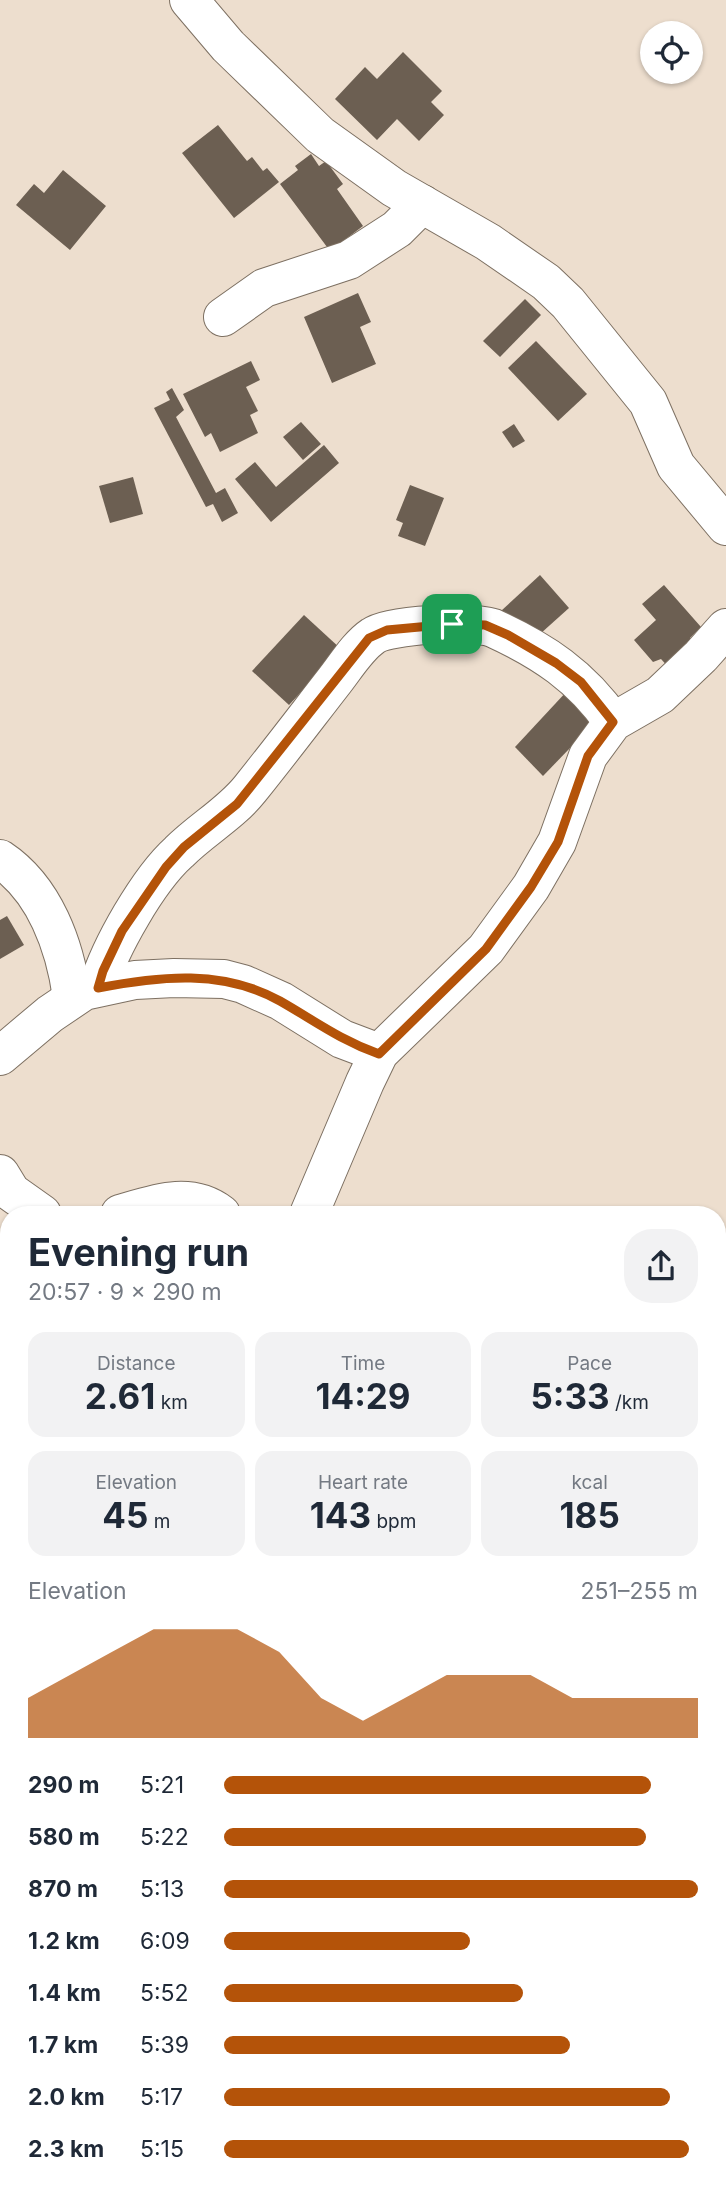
<!DOCTYPE html>
<meta charset="utf-8">
<style>
:root{--surface:#fff;--page:#f2f2f3;--text:#1f2937;--muted:#747a83;--accent:#b45309}
body{margin:0;font-family:Inter,sans-serif;background:var(--page);color:var(--text);height:100vh;display:flex;flex-direction:column;font-size:26px;white-space:nowrap}
*{box-sizing:border-box;margin:0}
p{font-size:23px;color:var(--muted)}
.icon{flex:none;width:38px;height:38px;fill:none;stroke:currentColor;stroke-width:2;stroke-linecap:round;stroke-linejoin:round}
.map{position:relative;flex:1;overflow:hidden}
.drawer{position:absolute;left:0px;top:1206px;width:726px;height:989px;display:flex;flex-direction:column;background:var(--surface);border-radius:28px 28px 0 0;box-shadow:0 2px 5px #0004}
.drawer>*{flex:none}
.buttons{position:absolute;left:640px;top:21px;display:grid;gap:14px}
.buttons a{display:grid;place-items:center;width:63px;height:63px;border-radius:50%;background:var(--surface);box-shadow:0 2px 5px #0004;font-size:35px}
.pin{position:absolute;display:grid;place-items:center;width:60px;height:60px;color:#fff;margin:-30px;border-radius:14px;box-shadow:0 4px 10px #0006}
.round{display:grid;place-items:center;flex:none;width:74px;height:74px;border-radius:28px;background:var(--page)}
.summary{display:flex;align-items:center;justify-content:space-between;height:119px;padding:0 28px}
h1{font-size:38px;font-weight:700;line-height:52px}
.figures{display:grid;grid-template-columns:repeat(3,1fr);gap:10px;height:119px;padding:7px 28px}
.figures div{display:grid;align-content:center;border-radius:18px;background:var(--page);text-align:center}
.figures b{font-size:35px;font-weight:700}
.figures small{font-size:19px;font-weight:400}
.figures p{font-size:19px}
.chart{height:196px;padding:14px 28px}
.chart p{display:flex;justify-content:space-between}
.chart svg{width:100%;height:126px;margin-top:7px;fill:var(--accent);opacity:.7}
ul{padding:0 28px;list-style:none;font-size:23px}
li{display:grid;grid-template-columns:112px 84px 1fr;align-items:center;height:52px}
li i{height:18px;border-radius:9px;background:var(--accent)}
.map>svg:first-child{display:block}
</style>
<div class="map">
<svg width="726" height="2194" viewBox="0 0 726 2194">
<rect width="100%" height="100%" fill="#eddece"/>
<g fill="#6c5f52">
<path d="M 403,52 L 442,91 L 431,102 L 444,115 L 419,141 L 397,119 L 377,140 L 335,99 L 365,67 L 377,79 Z"/>
<path d="M 218,125 L 247,161 L 252,157 L 263,171 L 267,168 L 279,182 L 234,218 L 182,153 Z"/>
<path d="M 311,154 L 319,166 L 326,161 L 343,184 L 337,189 L 363,226 L 330,251 L 280,184 L 298,170 L 295,166 Z"/>
<path d="M 63,170 L 106,206 L 70,250 L 16,205 L 34,184 L 44,193 Z"/>
<path d="M 358,293 L 371,322 L 360,327 L 376,364 L 332,383 L 304,317 Z"/>
<path d="M 525,299 L 541,315 L 500,357 L 483,341 Z"/>
<path d="M 536,341 L 587,394 L 558,421 L 508,368 Z"/>
<path d="M 251,361 L 260,380 L 246,387 L 258,411 L 250,415 L 258,433 L 220,452 L 211,433 L 205,437 L 183,394 Z"/>
<path d="M 172,388 L 184,410 L 176,417 L 216,493 L 225,488 L 238,513 L 222,522 L 213,504 L 206,507 L 154,408 L 170,400 L 166,392 Z"/>
<path d="M 301,422 L 321,444 L 303,460 L 283,437 Z"/>
<path d="M 514,424 L 525,441 L 513,448 L 502,432 Z"/>
<path d="M 324,445 L 339,463 L 271,522 L 235,479 L 255,462 L 276,487 Z"/>
<path d="M 133,477 L 143,514 L 110,523 L 99,486 Z"/>
<path d="M 410,485 L 444,498 L 425,546 L 398,536 L 403,523 L 396,520 Z"/>
<path d="M 540,575 L 569,608 L 530,643 L 501,611 Z"/>
<path d="M 664,585 L 701,627 L 690,638 L 697,647 L 671,670 L 661,659 L 653,662 L 634,640 L 656,620 L 642,604 Z"/>
<path d="M 304,615 L 341,649 L 289,705 L 252,671 Z"/>
<path d="M 568,690 L 599,718 L 543,776 L 515,747 Z"/>
<path d="M 7,916 L 24,945 L 0,959 L 0,920 Z"/>
<path d="M 726,1827 L 726,1890 L 718,1896 L 718,1832 Z"/>
<path d="M 726,2024 L 726,2046 L 724,2048 L 718,2040 L 718,2030 Z"/>
<path d="M 613,2186 L 641,2186 L 654,2194 L 608,2194 Z"/>
</g>
<g fill="none" stroke-linecap="round" stroke-linejoin="round">
<g stroke="#7d7062" stroke-width="40">
<g id="minor">
<path d="M 189,0 L 228,46 L 320,135 L 394,188 L 488,242 L 546,282 L 568,303 L 648,402 L 676,466 L 726,526"/>
<path d="M 223,317 L 264,288 L 349,260 L 397,229 L 422,204"/>
<path d="M 0,859 C 45,889 65,946 72,997"/>
<path d="M 98,987 C 110,947 148,880 179,852 C 202,829 230,814 250,789 C 279,753 307,716 335,680 C 346,666 358,646 373,636 C 389,624 473,621 493,628 C 543,651 581,676 613,722"/>
<path d="M 0,1056 L 50,1014 L 84,991 L 135,980 L 174,978 L 224,979 L 243,984 L 281,1001 L 342,1039 L 379,1053"/>
<path d="M 0,1174 L 11,1192 L 42,1214"/>
<path d="M 120,1214 C 154,1204 190,1190 221,1214"/>
<path d="M 309,1214 L 365,1082 L 379,1053 L 486,949 L 531,887 L 557,842 L 588,756 L 613,722 L 660,695 L 701,656 L 726,628"/>
<path d="M 2,1616 L 3,1661 L 9,1684"/>
<path d="M 718,1760 L 726,1768"/>
<path d="M 0,1766 L 9,1729"/>
<path d="M 0,1808 L 2,1829"/>
<path d="M 232,2194 L 233,2186"/>
</g>
</g>
<g stroke="#fff" stroke-width="40">
<g id="highway">
<path d="M 718,1557 L 726,1552"/>
<path d="M 0,1982 L 9,1979"/>
</g>
</g>
<use href="#minor" stroke="#fff" stroke-width="38"/>
<use href="#highway" stroke="#4dedf1" stroke-width="38"/>
</g>
<g fill="none" stroke-linecap="round" stroke-linejoin="round">
<g stroke="#fff" stroke-width="14">
<path id="route" d="M 452,624 L 485,625 L 508,635 L 556,663 L 581,682 L 613,722 L 588,756 L 558,842 L 531,887 L 486,949 L 379,1054 C 340,1040 315,1021 280,1001 C 223,969 160,976 98,988 L 103,971 L 122,931 L 166,867 L 184,847 L 237,804 L 369,638 L 387,630 Z"/>
</g>
<use href="#route" stroke="#b45309" stroke-width="9"/>
</g>
</svg>
<div class="buttons">
<a><svg class="icon" aria-label="locate" viewBox="0 0 24 24"><circle cx="12" cy="12" r="6"/><path d="M12 2v4M12 18v4M2 12h4M18 12h4"/></svg></a>
</div>
<div class="pin" style="left:452px;top:624px;background:#1e9e55"><svg class="icon" aria-label="arrive" viewBox="0 0 24 24"><path d="M6 21V4h12l-3 4 3 4H6"/></svg></div>
<section class="drawer">
<div class="summary"><div><h1>Evening run</h1><p>20:57 · 9 × 290 m</p></div><a class="round"><svg class="icon" aria-label="share" viewBox="0 0 24 24"><path d="M12 15V3M7 8l5-5 5 5M5 13v7h14v-7"/></svg></a></div>
<div class="figures">
<div><p>Distance</p><b>2.61<small> km</small></b></div>
<div><p>Time</p><b>14:29</b></div>
<div><p>Pace</p><b>5:33<small> /km</small></b></div>
</div>
<div class="figures">
<div><p>Elevation</p><b>45<small> m</small></b></div>
<div><p>Heart rate</p><b>143<small> bpm</small></b></div>
<div><p>kcal</p><b>185</b></div>
</div>
<div class="chart"><p><span>Elevation</span>251–255 m</p>
<svg viewBox="0 0 160 44" preserveAspectRatio="none"><path d="M0 44V30L10 22L20 14L30 6L40 6L50 6L60 14L70 30L80 38L90 30L100 22L110 22L120 22L130 30L140 30L150 30L160 30V44z"/></svg>
</div>
<ul>
<li><b>290 m</b>5:21<i style="width:90%"></i></li>
<li><b>580 m</b>5:22<i style="width:89%"></i></li>
<li><b>870 m</b>5:13<i style="width:100%"></i></li>
<li><b>1.2 km</b>6:09<i style="width:52%"></i></li>
<li><b>1.4 km</b>5:52<i style="width:63%"></i></li>
<li><b>1.7 km</b>5:39<i style="width:73%"></i></li>
<li><b>2.0 km</b>5:17<i style="width:94%"></i></li>
<li><b>2.3 km</b>5:15<i style="width:98%"></i></li>
</ul>
</section>
</div>
